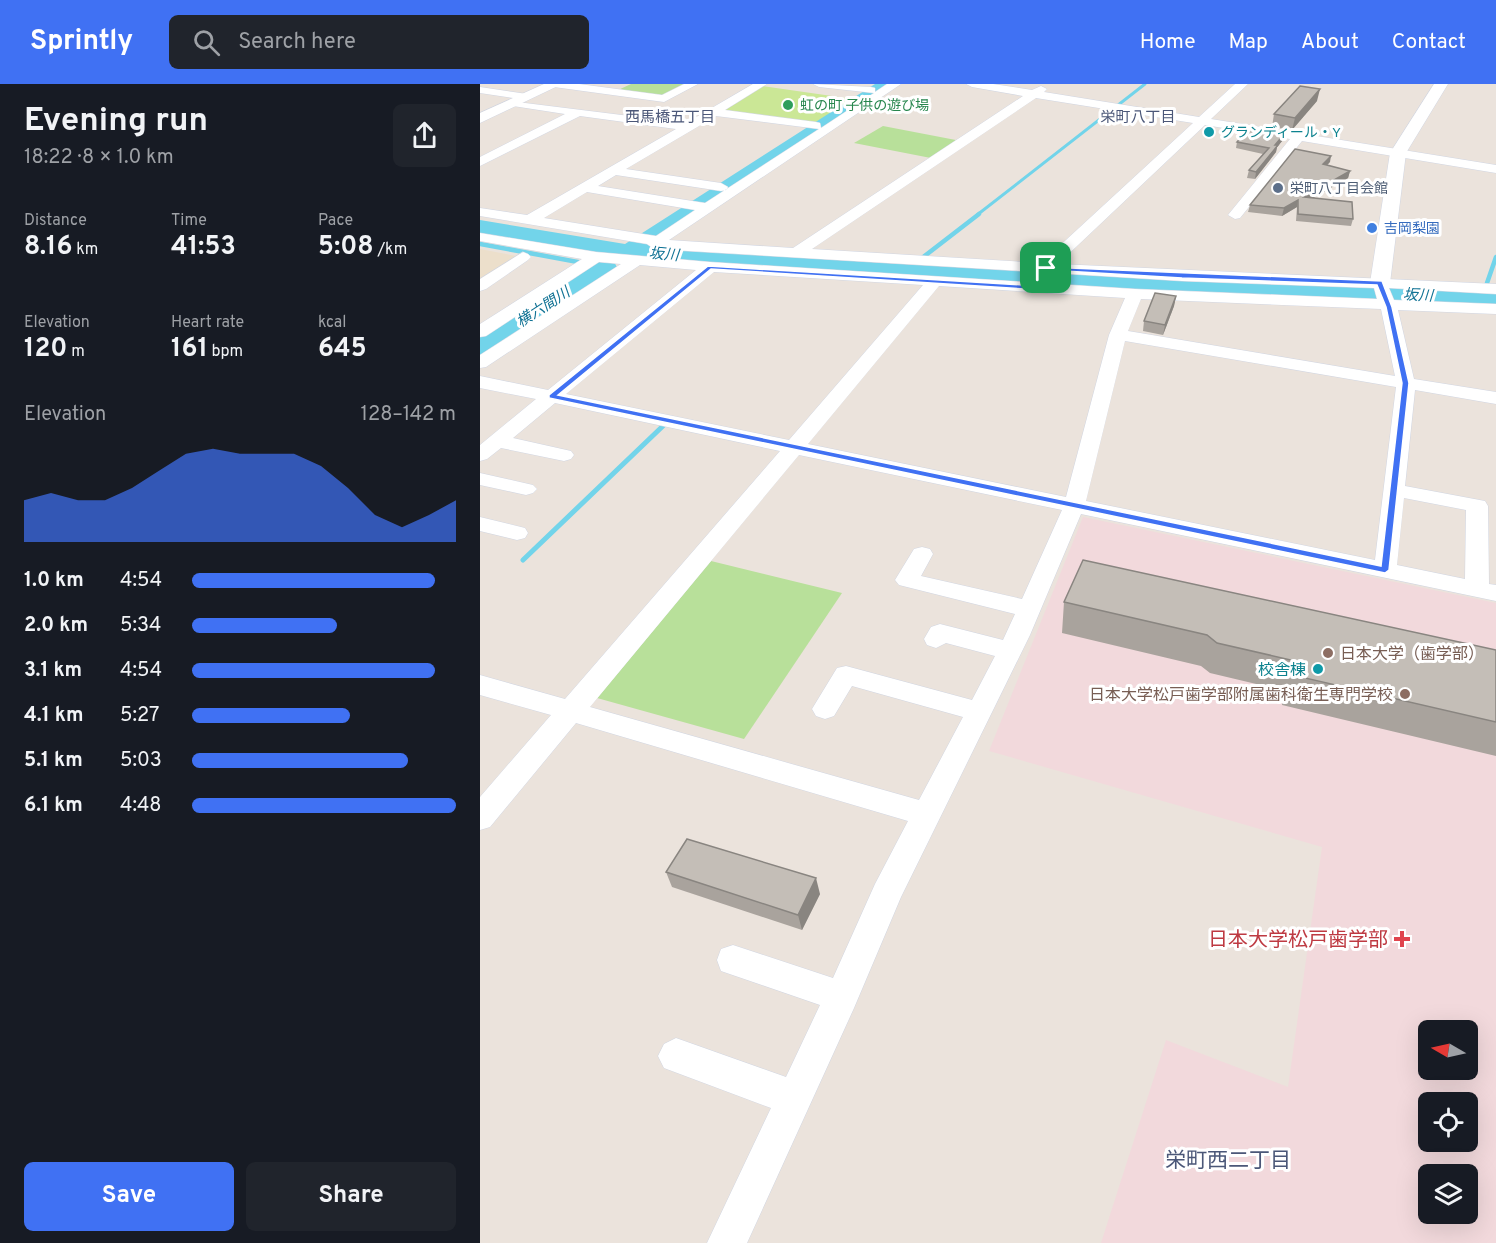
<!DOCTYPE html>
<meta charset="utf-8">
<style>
:root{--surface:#171b24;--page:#20242c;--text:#f1f3f6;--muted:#9ea1a6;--accent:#4071f3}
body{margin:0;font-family:Overpass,"Noto Sans JP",sans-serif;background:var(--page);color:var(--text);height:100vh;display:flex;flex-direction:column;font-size:22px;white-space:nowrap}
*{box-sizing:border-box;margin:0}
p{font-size:20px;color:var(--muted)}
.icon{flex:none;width:33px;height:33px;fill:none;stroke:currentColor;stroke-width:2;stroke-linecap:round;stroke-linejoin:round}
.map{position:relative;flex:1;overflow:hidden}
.sheet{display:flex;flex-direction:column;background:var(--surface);width:480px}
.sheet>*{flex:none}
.needle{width:39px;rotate:279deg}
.tools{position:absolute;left:938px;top:936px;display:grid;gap:12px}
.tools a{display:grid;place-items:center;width:60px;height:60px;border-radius:9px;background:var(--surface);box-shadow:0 6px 24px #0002;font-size:30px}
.pin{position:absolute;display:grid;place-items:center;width:51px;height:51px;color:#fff;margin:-26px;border-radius:12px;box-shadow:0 3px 9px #0006}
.round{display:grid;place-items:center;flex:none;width:63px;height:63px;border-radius:9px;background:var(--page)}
.head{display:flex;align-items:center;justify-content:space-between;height:102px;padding:0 24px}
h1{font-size:33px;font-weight:700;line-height:45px}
.figures{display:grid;grid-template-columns:repeat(3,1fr);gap:9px;height:102px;padding:6px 24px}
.figures div{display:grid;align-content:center}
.figures b{font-size:26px;font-weight:700}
.figures small{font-size:16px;font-weight:400}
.figures p{font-size:16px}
.chart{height:168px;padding:12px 24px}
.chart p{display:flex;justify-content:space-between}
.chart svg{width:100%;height:108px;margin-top:6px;fill:var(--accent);opacity:.7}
.primary-button{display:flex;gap:12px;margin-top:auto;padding:12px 24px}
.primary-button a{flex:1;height:69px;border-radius:9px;background:var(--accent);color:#fff;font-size:24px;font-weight:700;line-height:69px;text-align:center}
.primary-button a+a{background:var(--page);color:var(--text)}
ul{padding:0 24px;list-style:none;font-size:20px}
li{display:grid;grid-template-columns:96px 72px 1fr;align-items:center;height:45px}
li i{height:15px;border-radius:8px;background:var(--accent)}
header{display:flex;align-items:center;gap:36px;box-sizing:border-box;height:84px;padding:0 30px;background:var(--accent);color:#fff}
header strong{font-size:28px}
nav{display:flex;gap:33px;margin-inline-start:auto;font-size:21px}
.search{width:420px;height:54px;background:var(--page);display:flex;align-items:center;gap:15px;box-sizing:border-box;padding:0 21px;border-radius:9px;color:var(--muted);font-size:22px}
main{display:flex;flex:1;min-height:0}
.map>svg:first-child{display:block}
</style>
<header>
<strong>Sprintly</strong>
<div class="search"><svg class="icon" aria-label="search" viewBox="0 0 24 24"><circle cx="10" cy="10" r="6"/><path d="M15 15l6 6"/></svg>Search here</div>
<nav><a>Home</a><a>Map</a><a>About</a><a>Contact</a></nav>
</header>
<main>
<section class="sheet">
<div class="head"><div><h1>Evening run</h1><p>18:22 · 8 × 1.0 km</p></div><a class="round"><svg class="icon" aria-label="share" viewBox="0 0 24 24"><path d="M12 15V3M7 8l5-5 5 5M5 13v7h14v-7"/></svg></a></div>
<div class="figures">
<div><p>Distance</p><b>8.16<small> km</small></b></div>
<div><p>Time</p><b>41:53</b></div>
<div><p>Pace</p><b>5:08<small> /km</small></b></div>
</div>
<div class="figures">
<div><p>Elevation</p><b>120<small> m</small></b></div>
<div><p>Heart rate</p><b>161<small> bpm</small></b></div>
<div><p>kcal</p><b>645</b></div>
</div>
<div class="chart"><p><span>Elevation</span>128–142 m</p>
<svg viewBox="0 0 160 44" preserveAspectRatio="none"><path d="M0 44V27L10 24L20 27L30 27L40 22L50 15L60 8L70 6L80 8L90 8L100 8L110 13L120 22L130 33L140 38L150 33L160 27V44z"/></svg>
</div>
<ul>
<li><b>1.0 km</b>4:54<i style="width:92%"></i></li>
<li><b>2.0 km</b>5:34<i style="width:55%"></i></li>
<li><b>3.1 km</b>4:54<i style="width:92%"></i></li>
<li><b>4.1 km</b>5:27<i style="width:60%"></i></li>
<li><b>5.1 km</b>5:03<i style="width:82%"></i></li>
<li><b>6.1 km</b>4:48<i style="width:100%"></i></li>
</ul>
<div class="primary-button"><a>Save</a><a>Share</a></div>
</section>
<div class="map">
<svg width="1016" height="1159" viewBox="0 0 1016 1159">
<rect width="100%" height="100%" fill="#ebe3dc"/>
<path fill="#ecdfcb" d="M 0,165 L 36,172 L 0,196 Z"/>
<path fill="#f2d9dc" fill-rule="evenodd" d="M 603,433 L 1016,519 L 1016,1159 L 621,1159 L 686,956 L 808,1003 L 842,763 L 509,667 ZM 948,946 L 987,946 L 987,986 L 948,986 ZM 948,1018 L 987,1018 L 987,1058 L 948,1058 ZM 948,1090 L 987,1090 L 987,1130 L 948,1130 Z"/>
<g fill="#b8e09a">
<path d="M 151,0 L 207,0 L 183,13 L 136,7 Z"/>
<path d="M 403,42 L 481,57 L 456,75 L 374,59 Z"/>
<path d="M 231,477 L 362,509 L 264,655 L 117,614 Z"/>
</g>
<path fill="#cbe796" d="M 282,2 L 373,15 L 335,40 L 242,26 Z"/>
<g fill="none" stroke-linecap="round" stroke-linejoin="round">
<path stroke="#72d4ea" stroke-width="3" d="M 497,131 L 665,0"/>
<g stroke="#72d4ea" stroke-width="4.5">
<path d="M 0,160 L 125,183"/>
<path d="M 442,174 L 499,130"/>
<path d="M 1006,214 L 1007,199 L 1016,173"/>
</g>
<path stroke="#72d4ea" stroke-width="5" d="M 43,476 L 185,340"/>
<g fill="#72d4ea" fill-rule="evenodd">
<path d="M 395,0 L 416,0 L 174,163 C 454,185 735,196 1016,207 L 1016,223 L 680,209 L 274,185 L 137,174 L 0,150 L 0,136 L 145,160 Z"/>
<path d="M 125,176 L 134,178 L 137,183 L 134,188 L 10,269 L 0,271 L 0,251 L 116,178 Z"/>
</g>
<g stroke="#d1d6e2" stroke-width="1">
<g id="minor">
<path d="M 68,0 L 99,0 L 182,11 L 204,0 L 218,0 L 184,18 L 74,3 Z"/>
<path d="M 273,0 L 287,0 L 245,26 L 336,38 L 340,39 L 341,44 L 394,9 L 339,3 L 333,0 L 391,3 L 395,4 L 395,8 L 407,0 L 421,0 L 189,156 L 313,164 L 543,12 L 492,3 L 486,0 L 513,0 L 552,6 L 561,2 L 567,5 L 564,8 L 719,33 L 755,0 L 768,0 L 731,35 L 1016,81 L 1016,89 L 822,57 L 760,134 L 755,135 L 748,131 L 810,55 L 725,41 L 578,180 L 1016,200 L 1016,210 L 909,204 L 914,216 L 1016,220 L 1016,230 L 918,226 L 934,295 L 1016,308 L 1016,320 L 935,306 L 925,402 L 1005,417 L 1008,422 L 1009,500 L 1016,501 L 1016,517 L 601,430 L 550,551 L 421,813 L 374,924 L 267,1159 L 227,1159 L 291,1024 L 184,984 L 178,972 L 184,960 L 196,954 L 306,993 L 340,921 L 241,887 L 237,876 L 241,865 L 253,861 L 353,894 L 395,800 L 428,737 L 96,639 L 10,743 L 0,746 L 0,713 L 71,631 L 0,611 L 0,591 L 85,615 L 300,367 L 75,319 L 33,354 L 91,367 L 94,371 L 91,375 L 84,377 L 21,364 L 7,375 L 0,377 L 0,361 L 56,315 L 0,304 L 0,292 L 68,306 L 216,186 L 160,181 L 6,283 L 0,284 L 0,271 L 141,180 L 119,178 L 6,252 L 0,253 L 0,240 L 102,175 L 0,157 L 0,149 L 116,168 L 230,178 L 655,205 L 897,215 L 894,204 L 702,197 L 573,189 L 570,196 L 564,198 L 556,193 L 557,188 L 174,165 L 167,160 L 0,132 L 0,124 L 47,131 L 196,45 L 100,32 L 0,82 L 0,73 L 85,30 L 33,22 L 27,19 L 29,17 L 206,39 ZM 556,14 L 713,39 L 561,179 L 332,165 ZM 236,32 L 339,45 L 225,119 L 118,102 L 136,91 L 241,107 L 246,106 L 248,103 L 241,99 L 146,85 ZM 107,108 L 215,126 L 176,152 L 64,134 ZM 234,188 L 443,201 L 309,356 L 86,310 ZM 459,202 L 645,214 L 629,251 L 586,413 L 328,360 ZM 661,215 L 901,225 L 915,292 L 648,247 ZM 645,257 L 916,303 L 895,476 L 606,417 ZM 319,371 L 582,426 L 542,515 L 441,492 L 453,470 L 450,465 L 442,463 L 434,465 L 415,496 L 419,501 L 535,530 L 523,556 L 460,540 L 451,543 L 444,555 L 447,561 L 456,564 L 466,559 L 515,572 L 492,616 L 366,582 L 357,584 L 332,625 L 336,632 L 345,635 L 354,632 L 372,602 L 483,633 L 439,716 L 110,623 ZM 924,414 L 986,426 L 985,495 L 917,481 Z"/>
<path d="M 0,3 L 47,10 L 53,13 L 47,16 L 0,9 Z"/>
<path d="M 43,168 L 48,170 L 51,173 L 48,176 L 6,205 L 0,207 L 0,195 Z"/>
<path d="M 0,389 L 53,401 L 57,405 L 53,409 L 46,411 L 0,401 Z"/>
<path d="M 0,433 L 45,444 L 48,449 L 45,454 L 37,456 L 0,447 Z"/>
</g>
</g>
<g stroke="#d1d6e2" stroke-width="1">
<g id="tertiary">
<path d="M 64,0 L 82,0 L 0,39 L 0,29 Z"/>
<path d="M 954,0 L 968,0 L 926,69 L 910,199 L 907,203 L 893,203 L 890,199 L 910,69 Z"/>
</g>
</g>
<use href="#minor" fill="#fff" fill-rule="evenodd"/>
<use href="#tertiary" fill="#fff" fill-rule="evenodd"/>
</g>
<g fill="#a9a39d">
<path d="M 837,17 L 812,46 L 792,43 L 794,30 Z"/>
<path d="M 803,56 L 797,63 L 796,68 L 775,95 L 767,94 L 769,86 L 783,70 L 756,64 L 757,58 Z"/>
<path d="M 850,78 L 847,81 L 870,87 L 868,94 L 833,114 L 873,135 L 871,142 L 816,137 L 817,123 L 802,132 L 768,128 L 770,121 Z"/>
<path d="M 696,212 L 694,222 L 683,251 L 663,247 L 664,237 Z"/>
<path d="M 584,518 L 1016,566 L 1016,672 L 802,621 L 802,606 L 730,589 L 721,582 L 582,549 Z"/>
<path d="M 186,788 L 340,810 L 322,846 L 192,803 Z"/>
</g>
<g fill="#898580">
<path d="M 840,5 L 837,17 L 812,46 L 815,34 Z"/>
<path d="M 805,49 L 803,56 L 797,63 L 796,68 L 775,95 L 776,88 L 795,61 Z"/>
<path d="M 851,72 L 850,78 L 841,87 L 843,80 Z"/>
<path d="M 870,87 L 868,94 L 823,120 L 824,113 Z"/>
<path d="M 818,116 L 817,123 L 802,132 L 804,124 Z"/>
<path d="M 696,212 L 694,222 L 683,251 L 685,241 Z"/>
<path d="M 336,794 L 340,810 L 322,846 L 318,831 Z"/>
</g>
<g fill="#c4beb7" stroke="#898580" stroke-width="1.5">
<path d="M 820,2 L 840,5 L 815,34 L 794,30 Z"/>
<path d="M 770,44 L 805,49 L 795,61 L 798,61 L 776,88 L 769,86 L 789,64 L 757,58 Z"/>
<path d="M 815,65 L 851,72 L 843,80 L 870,87 L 824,113 L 872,118 L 873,135 L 818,130 L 818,116 L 804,124 L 770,121 Z"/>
<path d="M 675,209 L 696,212 L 685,241 L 664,237 Z"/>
<path d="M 603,476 L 1016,566 L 1016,638 L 812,591 L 811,576 L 737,559 L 727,551 L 584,518 Z"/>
<path d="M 207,755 L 336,794 L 318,831 L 186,788 Z"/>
</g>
<path fill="#4071f3" stroke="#fff" stroke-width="1.5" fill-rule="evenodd" d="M 228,182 L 559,202 L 562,184 L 566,183 L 902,197 L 912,223 L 929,299 L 909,486 L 905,489 L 69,314 L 69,311 ZM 231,185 L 561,206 L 564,204 L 568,186 L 702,194 L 897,201 L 906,223 L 922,299 L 901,482 L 78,311 Z"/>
<circle fill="#2e9e5b" stroke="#fff" stroke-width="2" cx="308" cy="21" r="6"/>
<g fill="#0f9aa8" stroke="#fff" stroke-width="2">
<circle cx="729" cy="48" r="6"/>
<circle cx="838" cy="585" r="6"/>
</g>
<circle fill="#5c6f8a" stroke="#fff" stroke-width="2" cx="798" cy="104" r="6"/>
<circle fill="#3f7fe0" stroke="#fff" stroke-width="2" cx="892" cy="144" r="6"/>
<g fill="#8d6e63" stroke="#fff" stroke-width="2">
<circle cx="848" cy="569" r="6"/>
<circle cx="925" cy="610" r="6"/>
</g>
<path fill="#e0444e" stroke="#fff" stroke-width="2" d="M919 846h6v6h6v6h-6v6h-6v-6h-6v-6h6z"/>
<g text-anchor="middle" stroke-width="6" stroke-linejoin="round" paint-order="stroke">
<g font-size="14" fill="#27864d" stroke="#fff" text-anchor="start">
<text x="320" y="26">虹の町 子供の遊び場</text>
</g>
<g font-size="14" fill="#0d838f" stroke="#fff" text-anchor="start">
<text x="741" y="53">グランディール・Y</text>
</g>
<g font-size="14" fill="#4e5e75" stroke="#fff" text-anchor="start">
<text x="810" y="109">栄町八丁目会館</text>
</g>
<g font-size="14" fill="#366cbe" stroke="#fff" text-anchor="start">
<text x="904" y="149">吉岡梨園</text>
</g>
<g font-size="15" fill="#4b5778" stroke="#fff">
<text x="190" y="38">西馬橋五丁目</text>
<text x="658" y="38">栄町八丁目</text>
</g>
<g font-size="15" font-style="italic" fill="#127395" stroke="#fff">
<text transform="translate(184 170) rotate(5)" y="5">坂川</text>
<text transform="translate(938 211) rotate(3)" y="5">坂川</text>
<text transform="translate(63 223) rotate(-33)" y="5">横六間川</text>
</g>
<g font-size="16" fill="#785e54" stroke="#fff" text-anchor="start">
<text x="860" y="575">日本大学（歯学部）</text>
<text x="913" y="616" text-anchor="end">日本大学松戸歯学部附属歯科衛生専門学校</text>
</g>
<g font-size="16" fill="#0d838f" stroke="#fff" text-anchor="end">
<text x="826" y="591">校舎棟</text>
</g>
<g font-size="20" fill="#be3a42" stroke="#fff" text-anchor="end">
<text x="908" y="862">日本大学松戸歯学部</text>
</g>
<g font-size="21" fill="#4b5778" stroke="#fff">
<text x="748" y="1083">栄町西二丁目</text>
</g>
</g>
</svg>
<div class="tools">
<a><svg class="needle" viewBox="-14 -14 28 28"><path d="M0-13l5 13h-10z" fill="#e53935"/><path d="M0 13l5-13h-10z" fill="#9ea1a6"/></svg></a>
<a><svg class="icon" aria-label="locate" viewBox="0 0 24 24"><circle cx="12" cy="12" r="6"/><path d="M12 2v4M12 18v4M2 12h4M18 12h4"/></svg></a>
<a><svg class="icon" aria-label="layers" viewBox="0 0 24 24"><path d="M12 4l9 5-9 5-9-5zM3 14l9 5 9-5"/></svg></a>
</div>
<div class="pin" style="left:566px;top:184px;background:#1e9e55"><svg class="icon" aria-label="arrive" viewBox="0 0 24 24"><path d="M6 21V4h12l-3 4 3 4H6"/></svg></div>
</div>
</main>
